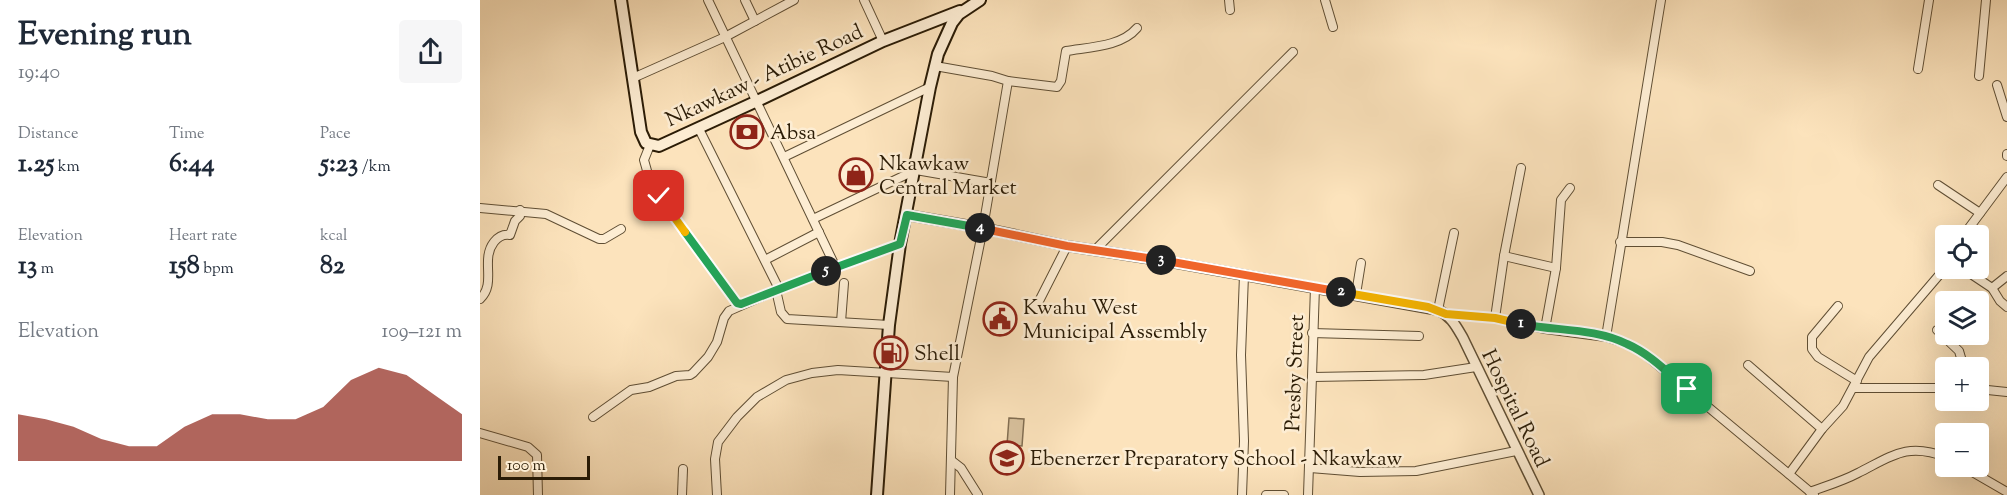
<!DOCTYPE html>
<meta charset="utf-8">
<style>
:root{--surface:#fff;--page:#f6f6f7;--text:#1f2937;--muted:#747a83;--accent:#8f2418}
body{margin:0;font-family:"Sorts Mill Goudy",serif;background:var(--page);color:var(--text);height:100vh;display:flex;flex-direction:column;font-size:22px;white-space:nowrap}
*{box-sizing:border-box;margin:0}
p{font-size:20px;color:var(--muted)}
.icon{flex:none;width:33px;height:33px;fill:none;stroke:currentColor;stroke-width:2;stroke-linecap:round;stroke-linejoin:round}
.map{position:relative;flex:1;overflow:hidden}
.drawer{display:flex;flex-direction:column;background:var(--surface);width:480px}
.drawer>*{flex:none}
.controls{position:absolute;left:1455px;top:225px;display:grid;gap:12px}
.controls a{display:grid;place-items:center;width:54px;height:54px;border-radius:6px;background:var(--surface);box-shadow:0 6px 24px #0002;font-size:30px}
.scale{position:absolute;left:18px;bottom:15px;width:92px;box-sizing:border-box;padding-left:6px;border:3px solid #2b1c06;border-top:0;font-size:16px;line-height:21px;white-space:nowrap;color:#2b1c06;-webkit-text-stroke:4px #fdedd3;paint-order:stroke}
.pin{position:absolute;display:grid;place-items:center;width:51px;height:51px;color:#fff;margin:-26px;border-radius:12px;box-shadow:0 3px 9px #0006}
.km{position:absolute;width:30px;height:30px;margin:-15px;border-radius:50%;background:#222;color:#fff;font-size:16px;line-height:30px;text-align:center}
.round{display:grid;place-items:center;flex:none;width:63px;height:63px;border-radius:6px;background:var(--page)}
.head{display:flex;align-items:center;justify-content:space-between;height:102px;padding:0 18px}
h1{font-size:33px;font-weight:700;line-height:45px}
.stats{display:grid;grid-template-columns:repeat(3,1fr);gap:9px;height:102px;padding:6px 18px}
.stats div{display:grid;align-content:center}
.stats b{font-size:26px;font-weight:700}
.stats small{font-size:16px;font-weight:400}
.stats p{font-size:16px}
.chart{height:168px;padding:12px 18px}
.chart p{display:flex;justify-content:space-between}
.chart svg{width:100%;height:108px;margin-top:6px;fill:var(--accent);opacity:.7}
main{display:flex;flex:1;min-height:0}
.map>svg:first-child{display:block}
</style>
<main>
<section class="drawer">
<div class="head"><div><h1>Evening run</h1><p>19:40</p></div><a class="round"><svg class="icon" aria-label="share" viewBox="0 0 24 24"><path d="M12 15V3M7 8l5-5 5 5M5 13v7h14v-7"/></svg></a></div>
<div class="stats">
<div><p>Distance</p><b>1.25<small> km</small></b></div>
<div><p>Time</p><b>6:44</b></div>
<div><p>Pace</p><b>5:23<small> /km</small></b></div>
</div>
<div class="stats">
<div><p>Elevation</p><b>13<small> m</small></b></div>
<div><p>Heart rate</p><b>158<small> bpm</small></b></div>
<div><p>kcal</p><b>82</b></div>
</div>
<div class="chart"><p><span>Elevation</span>109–121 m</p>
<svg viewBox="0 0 160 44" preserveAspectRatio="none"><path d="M0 44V25L10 27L20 30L30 35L40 38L50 38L60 30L70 25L80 25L90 27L100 27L110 22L120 11L130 6L140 9L150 17L160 25V44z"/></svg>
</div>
</section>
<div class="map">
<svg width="1527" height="495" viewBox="0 0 1527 495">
<rect width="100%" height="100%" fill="#fce3bc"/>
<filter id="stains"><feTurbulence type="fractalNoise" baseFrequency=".00333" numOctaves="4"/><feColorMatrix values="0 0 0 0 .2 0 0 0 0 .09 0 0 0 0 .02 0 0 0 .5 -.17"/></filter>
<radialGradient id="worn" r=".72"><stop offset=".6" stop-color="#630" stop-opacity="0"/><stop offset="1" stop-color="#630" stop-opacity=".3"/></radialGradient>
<path fill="#d8c19d" stroke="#826e52" stroke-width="1.5" d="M 529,418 L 544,419 L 542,446 L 527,445 Z"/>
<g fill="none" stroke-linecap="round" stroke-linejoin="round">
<g stroke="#5f4e34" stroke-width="10">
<g id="minor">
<path d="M 228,0 L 356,268"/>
<path d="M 265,0 L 275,21"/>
<path d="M 384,0 L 403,41"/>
<path d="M 749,0 L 750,10"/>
<path d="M 845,0 L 853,27"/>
<path d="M 455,66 L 512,76 L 528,81 L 503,228 L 473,377 L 470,495"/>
<path d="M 1438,69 L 1449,0"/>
<path d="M 1499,76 L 1506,0"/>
<path d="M 153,78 L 245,37 L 314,0"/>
<path d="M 528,81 L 577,87 L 581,81 L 586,51 C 609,47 641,47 657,28"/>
<path d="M 1517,85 L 1527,117"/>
<path d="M 219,129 L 299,289"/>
<path d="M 170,145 L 164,160 L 171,185 L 257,303 L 261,304"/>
<path d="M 1527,154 L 1527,156"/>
<path d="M 304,157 L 450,87"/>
<path d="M 1458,185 L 1500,213"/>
<path d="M 0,208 L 66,214 L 119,239 L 124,239 L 141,229"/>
<path d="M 333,219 L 436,170 L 511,183"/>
<path d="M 1483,236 L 1527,177"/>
<path d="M 1140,242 L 1182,242 L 1198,245 L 1270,271"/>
<path d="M 615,250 L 813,52"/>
<path d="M 1024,256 L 1076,268"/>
<path d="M 285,260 L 339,232"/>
<path d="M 1482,268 L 1512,288 L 1520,301 L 1527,307"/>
<path d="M 1512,288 L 1527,276"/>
<path d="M 296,290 L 301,312 L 307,319 L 409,325"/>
<path d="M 876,294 L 881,263"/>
<path d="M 0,299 C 17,283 0,260 14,242 C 18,237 24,234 30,235 L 35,221 L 40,216 L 40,210"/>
<path d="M 1358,306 L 1332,337 L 1332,349 L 1338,357 L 1377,381"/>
<path d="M 556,307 L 587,246"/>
<path d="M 958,310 L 974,233"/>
<path d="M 966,314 L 1015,318 L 1065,329 L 1126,337 L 1181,0"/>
<path d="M 1015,318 L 1024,256 L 1041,168"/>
<path d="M 361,322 L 364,283"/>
<path d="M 1065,329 L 1076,268 L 1081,200 L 1090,188"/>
<path d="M 1457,330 L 1479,351 L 1484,368"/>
<path d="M 832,333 L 939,336"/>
<path d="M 1126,337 L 1145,343 L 1162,352 L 1334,495"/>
<path d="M 1268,365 L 1342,429"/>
<path d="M 833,377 L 944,375 L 996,367"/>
<path d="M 1374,388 L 1466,388"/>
<path d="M 1498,389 L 1527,392"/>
<path d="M 113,417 L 151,390 L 169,387 L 196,376 L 210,375 L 213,373 L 228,357 L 237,342 L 244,318 L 249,311 L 299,289 L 420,244"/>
<path d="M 0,433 L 48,447 L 57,455 L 58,495"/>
<path d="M 472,461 L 481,468 L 498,495"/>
<path d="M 1482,466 L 1527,492"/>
<path d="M 830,468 L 880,472 L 936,471 L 1036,451"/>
<path d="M 1309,474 L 1342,429 L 1363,406 L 1389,357 L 1466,267"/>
<path d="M 1330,492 C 1346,486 1363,481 1378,473 C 1412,456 1427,442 1466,457"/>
<path d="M 202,495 L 203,469"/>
<path d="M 237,495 L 235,459 L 238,442 L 257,417 L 277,397 L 306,380 L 332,373 L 358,370 L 473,377"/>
<path d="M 762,495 L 764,441 L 761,355 L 764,275"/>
<path d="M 786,495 L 804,495"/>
<path d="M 828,495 L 835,287"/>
</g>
</g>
<g stroke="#5f4e34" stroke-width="12">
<path id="tertiary" d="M 427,215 L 503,228 L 587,246 L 685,261 L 958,310 C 971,316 976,326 983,338 L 1059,495"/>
</g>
<g stroke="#2b1c06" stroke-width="14">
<g id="secondary">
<path d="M 141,0 L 161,132 L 166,143 L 179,146 L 275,102 L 403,41 L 480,11"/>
<path d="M 397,495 L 409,325 L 420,244 L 450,87 L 458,54 L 472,23 L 479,14 L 500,0"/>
</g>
</g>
<use href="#minor" stroke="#fdedd3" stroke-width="8"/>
<use href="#tertiary" stroke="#fdedd3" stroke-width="9"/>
<use href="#secondary" stroke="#fdedd3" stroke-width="10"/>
</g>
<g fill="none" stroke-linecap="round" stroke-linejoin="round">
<g stroke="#fff" stroke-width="12">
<path id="split-1" d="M 1041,324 C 1076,331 1115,328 1147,344 C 1170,354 1188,373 1207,389"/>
</g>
<g stroke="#fff" stroke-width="12">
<path id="split-2" d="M 861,292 L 948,307 L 966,314 L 1015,318 L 1041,324"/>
</g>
<g stroke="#fff" stroke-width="12">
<path id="split-3" d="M 681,260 L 861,292"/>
</g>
<g stroke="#fff" stroke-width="12">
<path id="split-4" d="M 500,228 L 587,246 L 681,260"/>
</g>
<g stroke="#fff" stroke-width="12">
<path id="split-5" d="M 346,271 L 420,244 L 427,215 L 500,228"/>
</g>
<g stroke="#fff" stroke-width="12">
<path id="split-6" d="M 205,232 L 257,303 L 261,304 L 346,271"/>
</g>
<g stroke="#fff" stroke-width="12">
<path id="split-7" d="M 179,196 L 205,232"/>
</g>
<use href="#split-1" stroke="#22a559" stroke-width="8"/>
<use href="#split-2" stroke="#f5b400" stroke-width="8"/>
<use href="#split-3" stroke="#f0652b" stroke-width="8"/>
<use href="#split-4" stroke="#f0652b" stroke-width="8"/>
<use href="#split-5" stroke="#22a559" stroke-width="8"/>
<use href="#split-6" stroke="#22a559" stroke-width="8"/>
<use href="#split-7" stroke="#f5b400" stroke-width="8"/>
</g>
<defs>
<g id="bank-ring" transform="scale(1.725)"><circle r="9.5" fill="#fdedd3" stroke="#8f2418" stroke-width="1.5"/><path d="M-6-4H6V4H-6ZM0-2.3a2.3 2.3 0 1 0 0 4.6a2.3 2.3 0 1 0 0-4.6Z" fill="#8f2418"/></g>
<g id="shop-ring" transform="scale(1.725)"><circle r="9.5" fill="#fdedd3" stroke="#8f2418" stroke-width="1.5"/><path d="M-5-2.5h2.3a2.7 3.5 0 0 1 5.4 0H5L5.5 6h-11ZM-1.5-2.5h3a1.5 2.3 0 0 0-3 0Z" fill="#8f2418"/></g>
<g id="civic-ring" transform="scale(1.725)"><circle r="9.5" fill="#fdedd3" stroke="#8f2418" stroke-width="1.5"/><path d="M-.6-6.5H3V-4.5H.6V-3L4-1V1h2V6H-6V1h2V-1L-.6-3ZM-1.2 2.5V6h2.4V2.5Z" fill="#8f2418"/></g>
<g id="fuel-ring" transform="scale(1.725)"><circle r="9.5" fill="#fdedd3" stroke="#8f2418" stroke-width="1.5"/><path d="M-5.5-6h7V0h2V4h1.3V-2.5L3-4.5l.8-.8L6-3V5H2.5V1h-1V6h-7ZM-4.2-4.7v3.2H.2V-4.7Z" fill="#8f2418"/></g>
<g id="school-ring" transform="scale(1.725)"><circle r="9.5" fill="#fdedd3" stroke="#8f2418" stroke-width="1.5"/><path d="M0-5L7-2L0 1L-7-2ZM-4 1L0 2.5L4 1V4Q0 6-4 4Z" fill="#8f2418"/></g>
</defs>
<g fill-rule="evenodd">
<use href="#bank-ring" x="267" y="132"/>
<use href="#shop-ring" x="376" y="175"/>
<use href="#civic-ring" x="520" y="319"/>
<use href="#fuel-ring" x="411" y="353"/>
<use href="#school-ring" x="527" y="458"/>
</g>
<g text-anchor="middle" stroke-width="5" stroke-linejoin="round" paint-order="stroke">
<g font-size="21" fill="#2b1c06" stroke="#fdedd3">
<text transform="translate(284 75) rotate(-25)" y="7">Nkawkaw - Atibie Road</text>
<text transform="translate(814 373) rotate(-88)" y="7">Presby Street</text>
<text transform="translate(1036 408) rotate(64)" y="7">Hospital Road</text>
</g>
<g font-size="21" fill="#2b1c06" stroke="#fdedd3" text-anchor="start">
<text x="290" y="139">Absa</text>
<text x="399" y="170">Nkawkaw<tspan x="399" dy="24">Central Market</tspan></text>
<text x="543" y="314">Kwahu West<tspan x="543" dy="24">Municipal Assembly</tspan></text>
<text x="434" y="360">Shell</text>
<text x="550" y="465">Ebenerzer Preparatory School - Nkawkaw</text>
</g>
</g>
<rect width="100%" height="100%" filter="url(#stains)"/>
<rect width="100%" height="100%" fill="url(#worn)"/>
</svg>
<div class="controls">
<a><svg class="icon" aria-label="locate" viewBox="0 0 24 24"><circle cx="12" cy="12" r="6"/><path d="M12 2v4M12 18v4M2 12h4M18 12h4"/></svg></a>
<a><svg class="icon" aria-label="layers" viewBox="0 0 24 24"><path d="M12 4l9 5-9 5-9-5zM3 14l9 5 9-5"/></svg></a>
<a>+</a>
<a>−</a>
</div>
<div class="scale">100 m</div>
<div class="pin" style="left:1207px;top:389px;background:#1e9e55"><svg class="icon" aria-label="arrive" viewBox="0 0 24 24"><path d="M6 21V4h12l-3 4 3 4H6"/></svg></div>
<div class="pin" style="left:179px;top:196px;background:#d93025"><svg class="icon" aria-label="check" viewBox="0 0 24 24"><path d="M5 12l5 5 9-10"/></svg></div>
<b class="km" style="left:1041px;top:324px">1</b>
<b class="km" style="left:861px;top:292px">2</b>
<b class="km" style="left:681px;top:260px">3</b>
<b class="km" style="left:500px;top:228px">4</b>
<b class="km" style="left:346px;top:271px">5</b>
</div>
</main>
